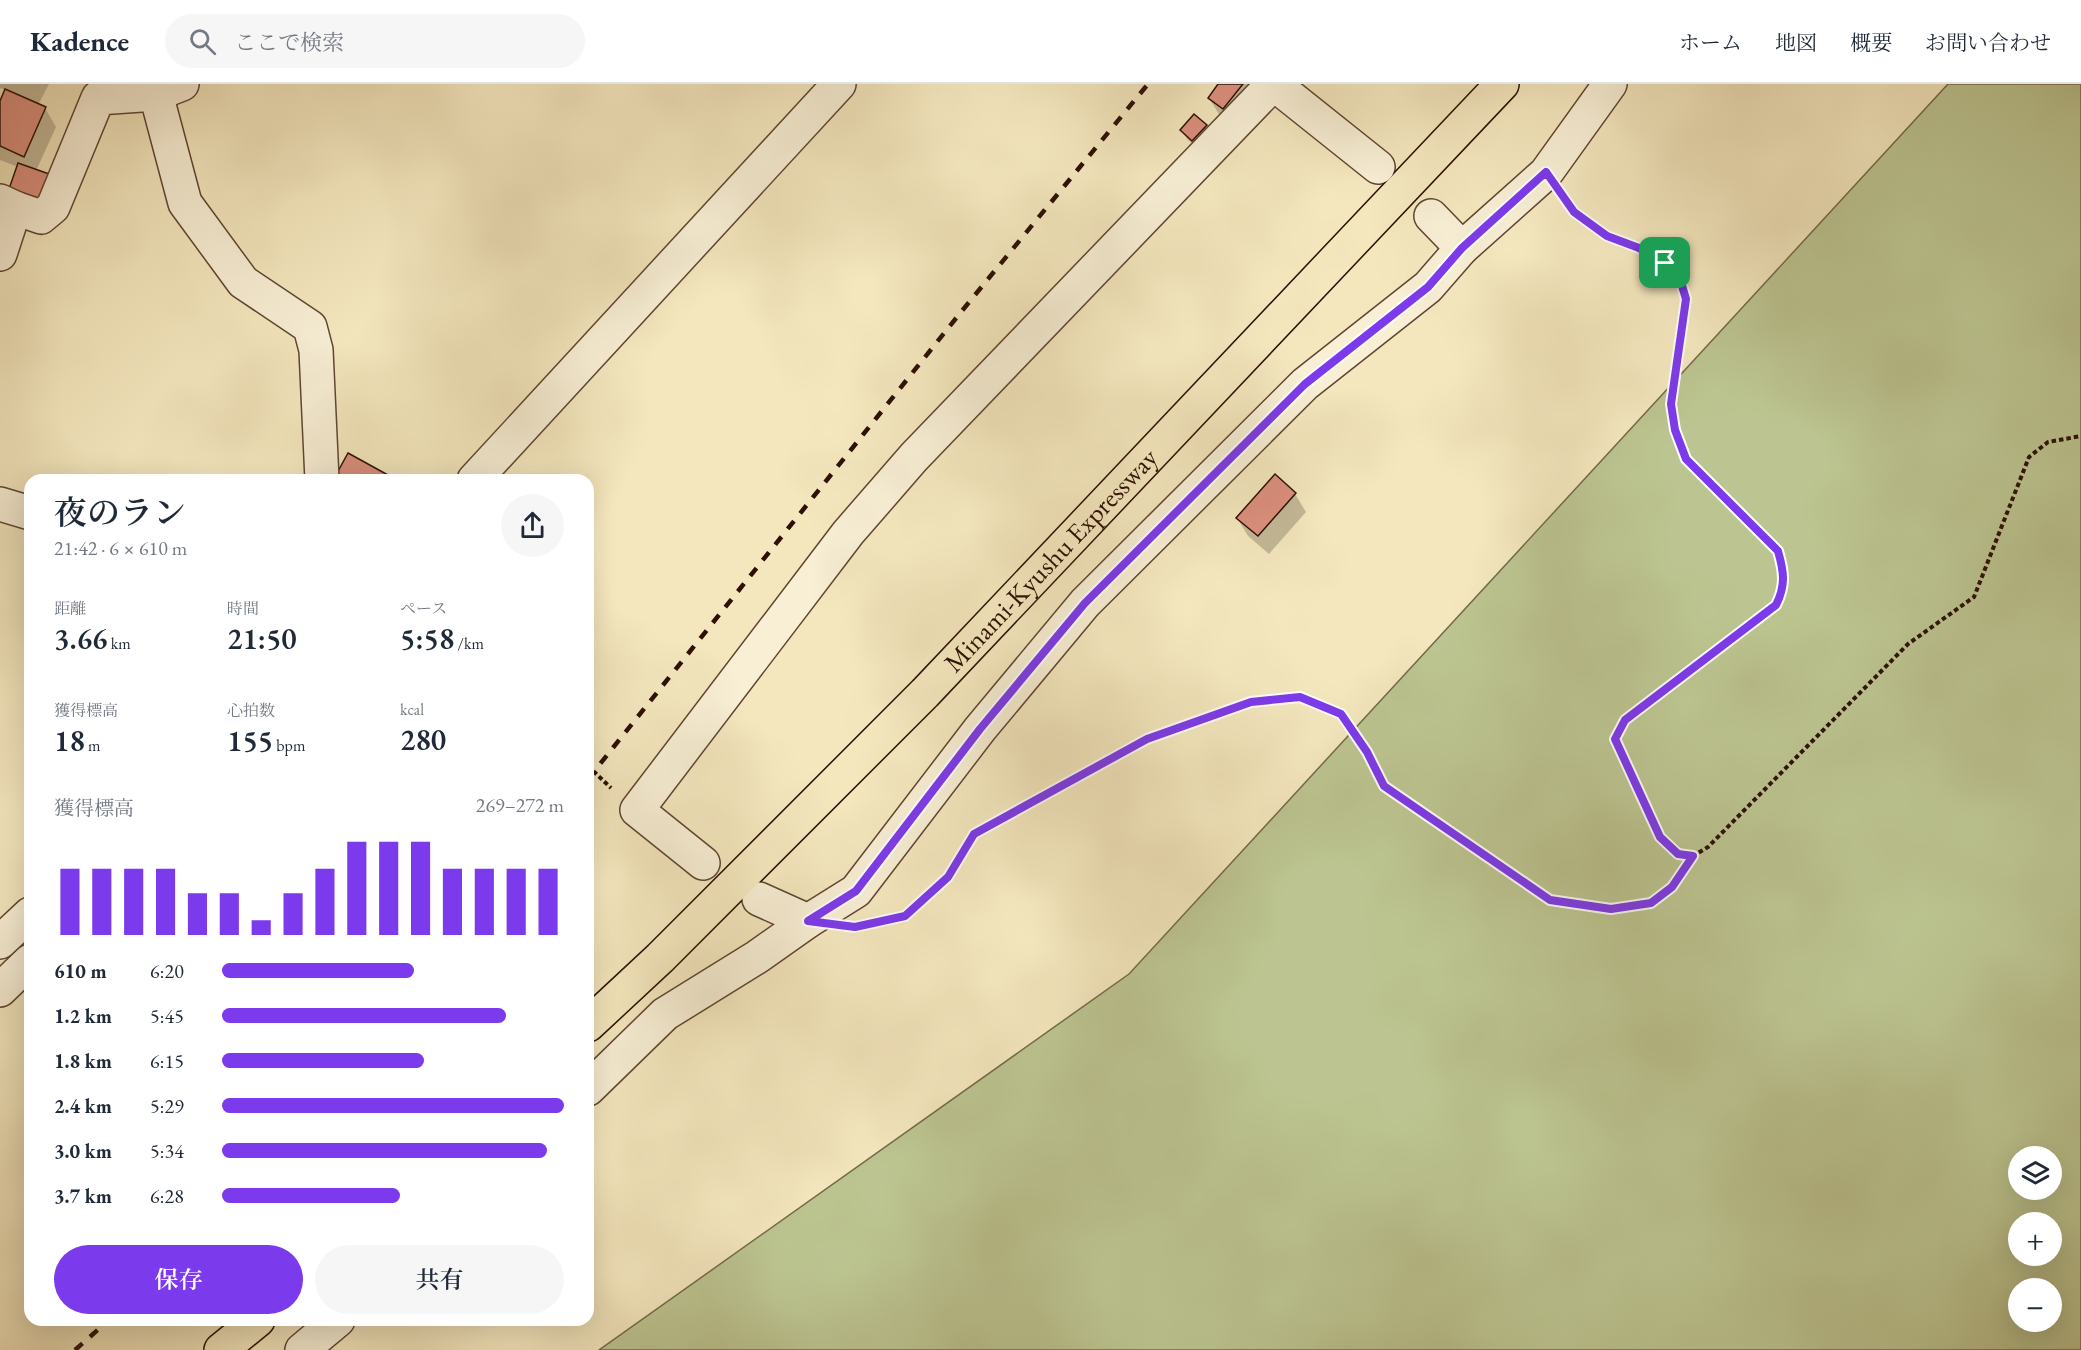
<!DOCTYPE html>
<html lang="ja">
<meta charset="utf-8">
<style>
:root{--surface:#fff;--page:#f6f6f7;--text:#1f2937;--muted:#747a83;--line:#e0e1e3;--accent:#7c3aed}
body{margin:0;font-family:"EB Garamond","Noto Serif JP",serif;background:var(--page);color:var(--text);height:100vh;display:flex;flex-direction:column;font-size:22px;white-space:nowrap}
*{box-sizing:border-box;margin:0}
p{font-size:20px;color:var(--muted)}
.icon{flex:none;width:33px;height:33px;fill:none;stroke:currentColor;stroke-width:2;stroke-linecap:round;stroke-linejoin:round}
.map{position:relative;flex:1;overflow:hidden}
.details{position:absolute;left:24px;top:390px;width:570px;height:852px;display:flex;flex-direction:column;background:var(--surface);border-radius:18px;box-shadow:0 6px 24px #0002}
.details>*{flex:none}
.fabs{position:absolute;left:2008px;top:1062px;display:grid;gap:12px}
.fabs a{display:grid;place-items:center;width:54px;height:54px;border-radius:50%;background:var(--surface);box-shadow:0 6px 24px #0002;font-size:30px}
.pin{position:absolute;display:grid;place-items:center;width:51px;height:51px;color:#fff;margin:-26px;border-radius:12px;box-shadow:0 3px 9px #0006}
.round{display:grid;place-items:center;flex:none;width:63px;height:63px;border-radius:32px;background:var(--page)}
.headline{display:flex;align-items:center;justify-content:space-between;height:102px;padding:0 30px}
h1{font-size:33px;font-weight:600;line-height:45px}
.metrics{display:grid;grid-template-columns:repeat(3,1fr);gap:9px;height:102px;padding:6px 30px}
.metrics div{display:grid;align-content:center}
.metrics b{font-size:30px;font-weight:600}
.metrics small{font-size:16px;font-weight:400}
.metrics p{font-size:16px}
.chart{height:168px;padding:12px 30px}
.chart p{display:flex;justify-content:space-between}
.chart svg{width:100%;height:108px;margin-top:6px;stroke:var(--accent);stroke-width:6}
.primary-button{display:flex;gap:12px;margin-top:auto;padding:12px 30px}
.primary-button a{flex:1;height:69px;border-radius:36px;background:var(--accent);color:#fff;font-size:24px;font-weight:600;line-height:69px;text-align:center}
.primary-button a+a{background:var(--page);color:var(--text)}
ul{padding:0 30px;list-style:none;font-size:20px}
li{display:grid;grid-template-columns:96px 72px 1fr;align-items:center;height:45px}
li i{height:15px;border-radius:8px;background:var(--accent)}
header{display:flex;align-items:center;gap:36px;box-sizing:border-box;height:84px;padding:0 30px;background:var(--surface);border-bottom:2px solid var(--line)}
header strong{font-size:28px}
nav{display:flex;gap:33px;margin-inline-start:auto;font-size:21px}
.search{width:420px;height:54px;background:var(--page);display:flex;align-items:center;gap:15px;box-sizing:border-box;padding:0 21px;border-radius:33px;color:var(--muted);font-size:22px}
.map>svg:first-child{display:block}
</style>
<header>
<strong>Kadence</strong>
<div class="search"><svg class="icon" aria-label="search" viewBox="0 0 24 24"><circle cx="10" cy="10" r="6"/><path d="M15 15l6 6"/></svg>ここで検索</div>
<nav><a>ホーム</a><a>地図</a><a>概要</a><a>お問い合わせ</a></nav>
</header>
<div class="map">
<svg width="2081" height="1266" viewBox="0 0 2081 1266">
<rect width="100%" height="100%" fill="#f4e7be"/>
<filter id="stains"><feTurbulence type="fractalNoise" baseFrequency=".00333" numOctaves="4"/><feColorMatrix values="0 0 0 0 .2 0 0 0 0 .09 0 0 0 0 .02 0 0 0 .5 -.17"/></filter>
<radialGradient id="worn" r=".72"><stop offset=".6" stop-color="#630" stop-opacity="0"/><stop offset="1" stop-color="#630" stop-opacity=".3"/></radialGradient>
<path fill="#bcc591" stroke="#746a4a" stroke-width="1.5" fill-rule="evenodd" d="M 1948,0 L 2081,0 L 2081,1266 L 599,1266 L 1129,890 ZM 2019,1072 L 2052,1072 L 2052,1106 L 2019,1106 ZM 2019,1138 L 2052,1138 L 2052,1172 L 2019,1172 ZM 2019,1204 L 2052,1204 L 2052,1238 L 2019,1238 Z"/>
<g fill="#0003">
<path d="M 0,0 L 49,0 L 38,21 L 45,24 L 56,43 L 36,87 L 18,83 L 0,76 L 0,20 L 6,6 L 0,4 Z"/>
<path d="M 1220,0 L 1268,0 L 1220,32 L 1209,14 Z"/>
<path d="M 1205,42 L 1211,51 L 1198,65 L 1187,55 L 1182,46 Z"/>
<path d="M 1295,410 L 1306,428 L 1269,470 L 1248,452 L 1237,434 Z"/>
</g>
<g fill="#dc907f" stroke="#2d0f04" stroke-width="1.5">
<path d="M 1218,0 L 1243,0 L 1223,25 L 1208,14 Z"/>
<path d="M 5,5 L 46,23 L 24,73 L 0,62 L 0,17 Z"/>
<path d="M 1194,30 L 1207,41 L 1192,57 L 1180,46 Z"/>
<path d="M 18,79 L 52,91 L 42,117 L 9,105 Z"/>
<path d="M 348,369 L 397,396 L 346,396 L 336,391 Z"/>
<path d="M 1275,390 L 1296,409 L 1258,452 L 1236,434 Z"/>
</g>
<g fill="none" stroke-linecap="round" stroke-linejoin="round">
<g stroke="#5f4532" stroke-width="36">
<g id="minor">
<path d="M 1274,0 L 1378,83"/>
<path d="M 156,10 L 185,119 L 243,198 L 310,243 L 316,266 L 322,396"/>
<path d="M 0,117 L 15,124 L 41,133 L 53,123 L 98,14 L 156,10 L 182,0"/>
<path d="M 1431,132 L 1462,164"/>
<path d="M 0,170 L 15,124"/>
<path d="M 474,396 L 839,0"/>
<path d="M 0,420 L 30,429"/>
<path d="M 703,779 L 637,726 L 848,449 L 914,373 L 1273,0"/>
<path d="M 759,815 L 808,837"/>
<path d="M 0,858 L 30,830"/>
<path d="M 0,906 L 30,877"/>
<path d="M 588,1005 L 665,930 L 757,873 L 808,837 L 856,807 L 980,645 L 1085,519 L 1305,300 L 1428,203 L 1462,164 L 1546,89 L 1610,0"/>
<path d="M 302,1266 L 338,1236"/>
</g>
</g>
<g stroke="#2d0f04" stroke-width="36">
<g id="motorway">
<path id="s1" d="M 588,941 L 660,874 L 925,609 L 1502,0"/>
<path d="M 221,1266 L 258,1236"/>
</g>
</g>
<g stroke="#2d0f04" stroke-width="4" stroke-dasharray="4.5 3" stroke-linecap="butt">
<path d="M 1565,115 L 1574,128 L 1607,152 L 1639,163 L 1665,179 L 1680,195 L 1686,215 L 1671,319 L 1675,347 L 1686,375 L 1778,467 C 1784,488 1786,501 1776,521 L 1625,636 L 1615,655 L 1660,753 L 1679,770 L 1693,772"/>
<path d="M 588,682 L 611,704"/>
<path d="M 870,840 L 905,832 L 948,793 L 973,749 L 1147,655 L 1251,618 L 1300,613 L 1341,630 L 1367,668 L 1384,702 L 1550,816 L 1611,825 L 1651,820 L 1672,803 L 1693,772 L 1708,763 L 1908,560 L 1974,513 L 2029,373 L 2048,358 L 2081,352"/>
</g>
<use href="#minor" stroke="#f8efd5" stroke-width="33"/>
<use href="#motorway" stroke="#f4e7be" stroke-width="33"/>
<g stroke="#2d0f04" stroke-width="4.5" stroke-dasharray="10 10" stroke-linecap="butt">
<path d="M 588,695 L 961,228 L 1148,0"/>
<path d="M 75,1266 L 109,1236"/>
</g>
</g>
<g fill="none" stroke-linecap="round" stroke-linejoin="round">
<g stroke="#fff" stroke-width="12">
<path id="route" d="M 1546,88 L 1574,128 L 1607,152 L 1639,164 L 1665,179 L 1680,195 L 1686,215 L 1671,320 L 1675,346 L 1686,375 L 1778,467 C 1784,488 1786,501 1776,521 L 1625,636 L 1615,655 L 1660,753 L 1678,770 L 1693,772 L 1672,803 L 1651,819 L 1611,825 L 1550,816 L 1384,702 L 1367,668 L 1341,630 L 1300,613 L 1251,618 L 1147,655 L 974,750 L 948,793 L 905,832 L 855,843 L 808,837 L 856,807 L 980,645 L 1085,519 L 1305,300 L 1428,203 L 1462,164 Z"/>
</g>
<use href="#route" stroke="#7c3aed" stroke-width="8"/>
</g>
<g text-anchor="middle" stroke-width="4.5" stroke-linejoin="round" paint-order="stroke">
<g font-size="27" fill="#2d0f04" stroke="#f8efd5">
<text dy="9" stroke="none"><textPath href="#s1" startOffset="656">Minami-Kyushu Expressway</textPath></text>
</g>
</g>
<rect width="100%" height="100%" filter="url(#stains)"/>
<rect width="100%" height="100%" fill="url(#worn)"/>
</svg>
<div class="fabs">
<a><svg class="icon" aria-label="layers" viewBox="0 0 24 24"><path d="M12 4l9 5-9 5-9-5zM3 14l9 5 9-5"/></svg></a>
<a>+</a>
<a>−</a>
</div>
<div class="pin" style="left:1665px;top:179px;background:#1e9e55"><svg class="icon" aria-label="arrive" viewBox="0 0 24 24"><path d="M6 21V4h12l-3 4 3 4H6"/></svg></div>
<section class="details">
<div class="headline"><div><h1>夜のラン</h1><p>21:42 · 6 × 610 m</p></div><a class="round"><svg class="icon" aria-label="share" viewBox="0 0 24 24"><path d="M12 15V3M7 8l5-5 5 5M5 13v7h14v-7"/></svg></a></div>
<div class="metrics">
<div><p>距離</p><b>3.66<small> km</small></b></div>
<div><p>時間</p><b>21:50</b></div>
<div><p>ペース</p><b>5:58<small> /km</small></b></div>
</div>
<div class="metrics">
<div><p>獲得標高</p><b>18<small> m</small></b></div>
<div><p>心拍数</p><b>155<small> bpm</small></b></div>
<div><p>kcal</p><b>280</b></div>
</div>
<div class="chart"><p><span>獲得標高</span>269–272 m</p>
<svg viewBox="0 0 160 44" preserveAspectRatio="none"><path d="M5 44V17M15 44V17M25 44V17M35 44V17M45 44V27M55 44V27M65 44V38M75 44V27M85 44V17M95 44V6M105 44V6M115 44V6M125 44V17M135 44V17M145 44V17M155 44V17"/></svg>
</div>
<ul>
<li><b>610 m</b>6:20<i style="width:56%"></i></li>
<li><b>1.2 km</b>5:45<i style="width:83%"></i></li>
<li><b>1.8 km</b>6:15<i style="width:59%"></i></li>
<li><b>2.4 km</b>5:29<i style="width:100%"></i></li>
<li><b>3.0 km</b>5:34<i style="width:95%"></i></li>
<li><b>3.7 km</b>6:28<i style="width:52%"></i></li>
</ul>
<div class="primary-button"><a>保存</a><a>共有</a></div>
</section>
</div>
